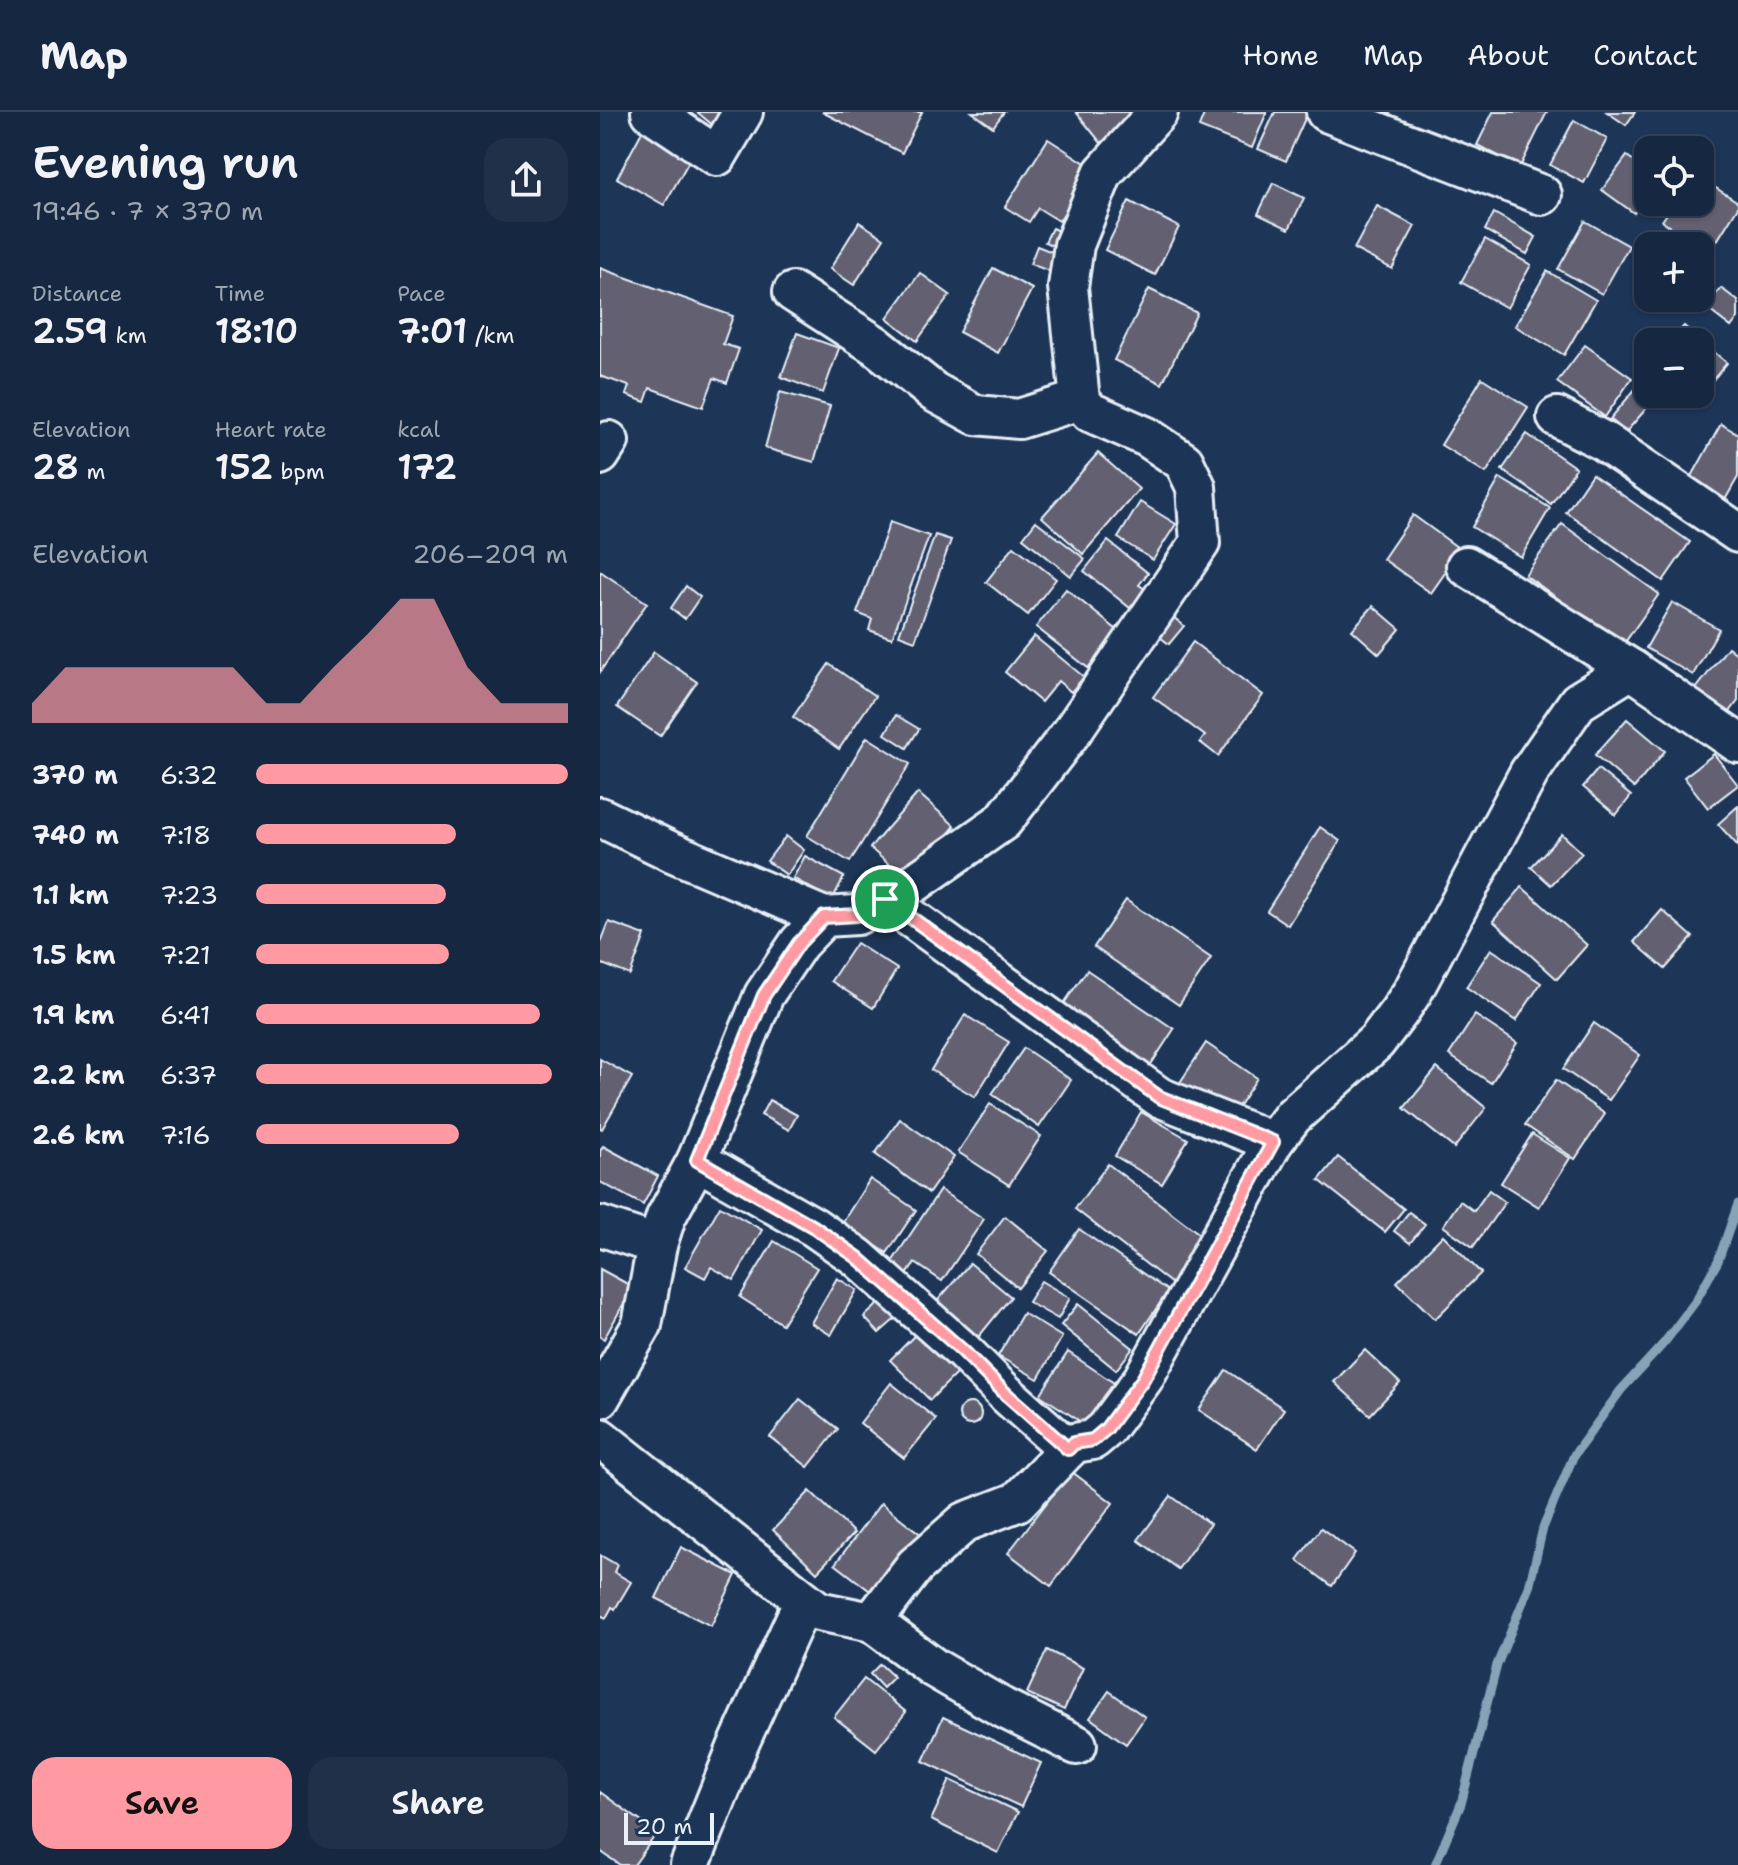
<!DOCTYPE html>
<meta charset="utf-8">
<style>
:root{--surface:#162841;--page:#1f3048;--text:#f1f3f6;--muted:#9ea6b1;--line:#35445a;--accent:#ff9aa2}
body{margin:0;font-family:"Shantell Sans",sans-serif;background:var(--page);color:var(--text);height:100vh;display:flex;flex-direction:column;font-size:30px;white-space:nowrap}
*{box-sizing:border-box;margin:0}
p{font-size:26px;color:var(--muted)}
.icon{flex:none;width:44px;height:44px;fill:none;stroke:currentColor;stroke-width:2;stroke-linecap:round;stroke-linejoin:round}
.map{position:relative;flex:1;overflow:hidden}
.details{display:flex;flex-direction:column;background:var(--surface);width:600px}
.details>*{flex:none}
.fabs{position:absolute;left:1034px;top:24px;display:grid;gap:16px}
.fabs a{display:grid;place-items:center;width:80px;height:80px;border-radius:16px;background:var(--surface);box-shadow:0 2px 6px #0004,0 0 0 2px var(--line);font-size:40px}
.scale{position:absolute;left:24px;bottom:20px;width:90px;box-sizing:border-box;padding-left:8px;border:4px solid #e8f1f8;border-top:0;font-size:22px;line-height:28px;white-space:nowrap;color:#e8f1f8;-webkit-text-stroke:6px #1d3557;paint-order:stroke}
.pin{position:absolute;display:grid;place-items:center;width:68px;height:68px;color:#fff;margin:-34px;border:4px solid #fff;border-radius:50%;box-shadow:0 2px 8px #0007}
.round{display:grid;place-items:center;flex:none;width:84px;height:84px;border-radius:24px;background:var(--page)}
.summary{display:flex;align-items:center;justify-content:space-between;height:136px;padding:0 32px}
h1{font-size:44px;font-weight:600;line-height:60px}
.metrics{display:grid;grid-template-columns:repeat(3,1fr);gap:12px;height:136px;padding:8px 32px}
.metrics div{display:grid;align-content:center}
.metrics b{font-size:34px;font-weight:600}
.metrics small{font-size:22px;font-weight:400}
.metrics p{font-size:22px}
.chart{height:224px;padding:16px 32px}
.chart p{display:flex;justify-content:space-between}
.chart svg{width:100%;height:144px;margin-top:8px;fill:var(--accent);opacity:.7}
.action{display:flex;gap:16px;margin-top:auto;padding:16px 32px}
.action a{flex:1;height:92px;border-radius:24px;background:var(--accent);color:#111;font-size:32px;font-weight:600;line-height:92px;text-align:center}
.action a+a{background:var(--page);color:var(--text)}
ul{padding:0 32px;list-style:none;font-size:26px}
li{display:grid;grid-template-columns:128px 96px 1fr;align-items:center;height:60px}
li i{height:20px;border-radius:10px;background:var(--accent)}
header{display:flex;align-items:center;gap:48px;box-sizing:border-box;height:112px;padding:0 40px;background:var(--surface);border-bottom:2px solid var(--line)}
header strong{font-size:38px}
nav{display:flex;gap:44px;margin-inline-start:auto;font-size:28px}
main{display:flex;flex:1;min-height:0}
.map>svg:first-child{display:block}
</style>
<header>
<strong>Map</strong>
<nav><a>Home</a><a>Map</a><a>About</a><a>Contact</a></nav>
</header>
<main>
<section class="details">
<div class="summary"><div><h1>Evening run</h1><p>19:46 · 7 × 370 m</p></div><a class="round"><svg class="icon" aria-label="share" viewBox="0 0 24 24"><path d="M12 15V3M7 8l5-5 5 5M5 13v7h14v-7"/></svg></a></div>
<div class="metrics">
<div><p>Distance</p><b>2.59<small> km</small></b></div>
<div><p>Time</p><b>18:10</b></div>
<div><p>Pace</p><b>7:01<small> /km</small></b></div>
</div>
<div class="metrics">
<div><p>Elevation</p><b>28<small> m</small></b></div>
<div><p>Heart rate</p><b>152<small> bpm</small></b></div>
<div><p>kcal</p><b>172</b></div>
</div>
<div class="chart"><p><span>Elevation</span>206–209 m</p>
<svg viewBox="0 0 160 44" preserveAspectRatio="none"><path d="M0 44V38L10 27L20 27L30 27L40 27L50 27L60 27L70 38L80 38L90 27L100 17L110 6L120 6L130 27L140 38L150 38L160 38V44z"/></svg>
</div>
<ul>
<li><b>370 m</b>6:32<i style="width:100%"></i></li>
<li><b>740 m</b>7:18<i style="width:64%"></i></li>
<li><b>1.1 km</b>7:23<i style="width:61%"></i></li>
<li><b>1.5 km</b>7:21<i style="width:62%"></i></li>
<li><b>1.9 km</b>6:41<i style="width:91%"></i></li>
<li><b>2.2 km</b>6:37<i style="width:95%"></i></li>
<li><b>2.6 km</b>7:16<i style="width:65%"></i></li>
</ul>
<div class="action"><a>Save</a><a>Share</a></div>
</section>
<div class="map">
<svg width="1138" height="1753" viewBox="0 0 1138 1753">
<rect width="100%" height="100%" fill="#1d3557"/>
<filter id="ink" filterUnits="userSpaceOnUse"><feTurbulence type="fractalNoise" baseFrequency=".0125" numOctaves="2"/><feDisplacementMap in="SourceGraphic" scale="16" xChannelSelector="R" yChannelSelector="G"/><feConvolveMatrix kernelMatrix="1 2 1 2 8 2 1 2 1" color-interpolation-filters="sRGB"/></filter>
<g filter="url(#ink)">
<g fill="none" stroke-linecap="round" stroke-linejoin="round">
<path stroke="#87a3b8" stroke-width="9" d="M 835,1753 L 861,1692 L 897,1553 L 929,1475 L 943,1416 L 974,1343 L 1021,1278 L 1064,1231 L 1095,1190 L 1118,1149 L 1138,1092"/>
</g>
<g fill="#646071" stroke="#e8f1f8" stroke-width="2">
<path d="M 97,0 L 126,0 L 115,15 Z"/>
<path d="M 222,0 L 322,0 L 302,41 Z"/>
<path d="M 372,0 L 404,0 L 393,15 Z"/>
<path d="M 476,0 L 540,0 L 501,31 Z"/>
<path d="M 605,0 L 667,0 L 652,36 L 599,15 Z"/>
<path d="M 675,0 L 708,0 L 686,49 L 658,37 Z"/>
<path d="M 893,0 L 947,0 L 920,55 L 877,33 Z"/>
<path d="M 1007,0 L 1035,0 L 1026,13 Z"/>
<path d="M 974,8 L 1007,27 L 984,71 L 950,53 Z"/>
<path d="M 45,14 L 93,42 L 64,93 L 17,66 Z"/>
<path d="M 448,27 L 493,56 L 459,109 L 438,96 L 429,110 L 405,95 Z"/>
<path d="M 1027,44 L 1048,59 L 1048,82 L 1034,101 L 1002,78 Z"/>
<path d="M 1100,66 L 1138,90 L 1138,95 L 1110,140 L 1062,109 L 1075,90 L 1100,90 Z"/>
<path d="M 673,71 L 704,86 L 689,117 L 658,102 Z"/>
<path d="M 529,89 L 579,115 L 555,163 L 505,138 Z"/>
<path d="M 777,94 L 815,114 L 792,157 L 754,137 Z"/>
<path d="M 894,101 L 936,125 L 927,142 L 885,118 Z"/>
<path d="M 985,109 L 1029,134 L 1002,182 L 958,157 Z"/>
<path d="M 259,110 L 284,126 L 254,173 L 230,157 Z"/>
<path d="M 452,116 L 469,124 L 462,138 L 445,130 Z"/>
<path d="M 885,127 L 931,153 L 907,196 L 861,170 Z"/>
<path d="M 437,134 L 455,141 L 449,159 L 430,152 Z"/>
<path d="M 0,156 L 133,204 L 123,232 L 139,237 L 127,271 L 114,266 L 103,295 L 50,276 L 45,290 L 26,283 L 29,274 L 0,264 Z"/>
<path d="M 393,156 L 432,177 L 398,241 L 359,220 Z"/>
<path d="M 947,159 L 996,188 L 964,243 L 915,214 Z"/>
<path d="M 320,161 L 350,183 L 317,229 L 287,206 Z"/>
<path d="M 1121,176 L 1138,189 L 1138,206 L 1131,215 L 1105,195 Z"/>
<path d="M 549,177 L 597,201 L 562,272 L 514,248 Z"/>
<path d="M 1084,214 L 1127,251 L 1112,269 L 1100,259 L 1100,230 L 1070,230 Z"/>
<path d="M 197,221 L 239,236 L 223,281 L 181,265 Z"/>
<path d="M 985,233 L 1032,266 L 1005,305 L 957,270 Z"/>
<path d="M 882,266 L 928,295 L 886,361 L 841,333 Z"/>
<path d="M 1042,269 L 1048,274 L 1048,282 L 1058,283 L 1026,320 L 1010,307 Z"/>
<path d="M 180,280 L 230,294 L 214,350 L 165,336 Z"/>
<path d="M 1121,312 L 1138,322 L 1138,365 L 1121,395 L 1086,375 Z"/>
<path d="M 927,322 L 976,356 L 951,392 L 902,358 Z"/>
<path d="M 498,341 L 539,377 L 483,442 L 442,405 Z"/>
<path d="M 992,362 L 1090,430 L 1063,469 L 966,400 Z"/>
<path d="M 900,366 L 950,396 L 921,445 L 872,415 Z"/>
<path d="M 540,390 L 576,412 L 553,448 L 518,426 Z"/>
<path d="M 813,403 L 861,438 L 831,481 L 783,447 Z"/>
<path d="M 436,409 L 485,447 L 471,464 L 423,426 Z"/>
<path d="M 290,410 L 329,424 L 292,526 L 269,518 L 272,507 L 257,501 Z"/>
<path d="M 962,412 L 1059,482 L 1023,533 L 925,463 Z"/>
<path d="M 335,423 L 351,428 L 315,529 L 299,523 Z"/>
<path d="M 508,429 L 548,461 L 539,473 L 545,477 L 530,496 L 484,459 Z"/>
<path d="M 414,434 L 456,467 L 428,503 L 386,470 Z"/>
<path d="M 0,459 L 47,491 L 0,560 Z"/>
<path d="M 86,474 L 100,485 L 85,507 L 71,496 Z"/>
<path d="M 466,477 L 517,518 L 488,556 L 436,515 Z"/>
<path d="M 1072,490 L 1119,517 L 1093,563 L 1046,536 Z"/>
<path d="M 773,494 L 800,517 L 779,542 L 752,518 Z"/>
<path d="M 566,499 L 584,514 L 569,532 L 551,518 Z"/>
<path d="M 434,524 L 484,565 L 471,580 L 458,569 L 441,590 L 405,560 Z"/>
<path d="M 593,530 L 663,583 L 618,644 L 600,630 L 605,624 L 553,585 Z"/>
<path d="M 1128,535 L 1138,543 L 1138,589 L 1129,601 L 1096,577 Z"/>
<path d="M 54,540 L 97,570 L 60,624 L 17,595 Z"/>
<path d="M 229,552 L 275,584 L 239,637 L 193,605 Z"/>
<path d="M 296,603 L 319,617 L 307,636 L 285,622 Z"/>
<path d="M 1027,607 L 1065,639 L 1034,676 L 995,643 Z"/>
<path d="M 267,625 L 310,652 L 250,750 L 207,724 Z"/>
<path d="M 1114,642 L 1138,673 L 1108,696 L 1084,665 Z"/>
<path d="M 998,657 L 1031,684 L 1016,703 L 983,675 Z"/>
<path d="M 318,681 L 355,714 L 308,769 L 270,736 Z"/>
<path d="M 1138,694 L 1138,734 L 1118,712 Z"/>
<path d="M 720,715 L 740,729 L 688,813 L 667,799 Z"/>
<path d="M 962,722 L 982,741 L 951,773 L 931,755 Z"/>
<path d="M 186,724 L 204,738 L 187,763 L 167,749 Z"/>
<path d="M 205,744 L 244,765 L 232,788 L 193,766 Z"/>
<path d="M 922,775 L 987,833 L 957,867 L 893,809 Z"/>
<path d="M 526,788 L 611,846 L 579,893 L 494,835 Z"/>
<path d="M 1062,798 L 1093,825 L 1065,857 L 1034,830 Z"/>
<path d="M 9,810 L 45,823 L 30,863 L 0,851 L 0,833 Z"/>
<path d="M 256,831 L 297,857 L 273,896 L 231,869 Z"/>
<path d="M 891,837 L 941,871 L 916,909 L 866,875 Z"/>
<path d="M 487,858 L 574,917 L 546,960 L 458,900 Z"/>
<path d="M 365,903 L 409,930 L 375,985 L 331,958 Z"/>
<path d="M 875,903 L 917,931 L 891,971 L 849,943 Z"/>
<path d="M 994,911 L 1040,943 L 1009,988 L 963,957 Z"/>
<path d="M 606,931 L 657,966 L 630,1007 L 579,972 Z"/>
<path d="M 424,936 L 471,968 L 439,1015 L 392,982 Z"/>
<path d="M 0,947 L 32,965 L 2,1017 L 0,1016 Z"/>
<path d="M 837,956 L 886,996 L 854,1036 L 804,996 Z"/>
<path d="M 956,968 L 1005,1002 L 975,1047 L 925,1013 Z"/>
<path d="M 169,988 L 197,1003 L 189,1018 L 161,1003 Z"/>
<path d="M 390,992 L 441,1024 L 409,1073 L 358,1040 Z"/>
<path d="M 541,1000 L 588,1027 L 562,1072 L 515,1044 Z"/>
<path d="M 300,1007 L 354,1045 L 329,1081 L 275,1042 Z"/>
<path d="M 932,1022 L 970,1046 L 939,1095 L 901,1071 Z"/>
<path d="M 3,1034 L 58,1064 L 43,1093 L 0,1070 L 0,1039 Z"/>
<path d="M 738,1045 L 804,1097 L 785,1120 L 719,1068 Z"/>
<path d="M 508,1052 L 610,1130 L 576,1175 L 475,1097 Z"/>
<path d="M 270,1067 L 316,1098 L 287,1141 L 242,1111 Z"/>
<path d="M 340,1078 L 384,1107 L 342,1169 L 315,1151 L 306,1164 L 290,1153 Z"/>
<path d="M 889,1078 L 905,1090 L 873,1135 L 843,1114 L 860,1089 L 874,1099 Z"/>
<path d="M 120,1094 L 162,1118 L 134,1168 L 111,1155 L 105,1166 L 85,1155 Z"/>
<path d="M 809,1100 L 825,1112 L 810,1131 L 794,1119 Z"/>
<path d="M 405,1104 L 448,1139 L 418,1176 L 376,1142 Z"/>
<path d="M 479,1117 L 568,1179 L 539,1222 L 449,1160 Z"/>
<path d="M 843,1123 L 881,1161 L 835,1207 L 797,1170 Z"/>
<path d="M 174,1129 L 217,1156 L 182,1212 L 140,1185 Z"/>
<path d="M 370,1151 L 411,1185 L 376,1228 L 334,1193 Z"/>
<path d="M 0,1157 L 33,1175 L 4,1227 L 0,1225 Z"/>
<path d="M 237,1166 L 257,1178 L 231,1223 L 211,1211 Z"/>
<path d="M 441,1169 L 470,1186 L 458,1207 L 428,1190 Z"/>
<path d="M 286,1185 L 301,1202 L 279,1221 L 264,1205 Z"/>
<path d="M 478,1192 L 533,1236 L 516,1258 L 461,1213 Z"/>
<path d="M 423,1201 L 462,1225 L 438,1267 L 398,1244 Z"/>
<path d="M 316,1222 L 357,1261 L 330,1288 L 290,1248 Z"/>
<path d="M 765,1238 L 800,1271 L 770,1303 L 734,1270 Z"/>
<path d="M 468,1240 L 523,1277 L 495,1319 L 440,1283 Z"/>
<path d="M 626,1258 L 684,1297 L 657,1337 L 599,1298 Z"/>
<path d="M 291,1271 L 336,1307 L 304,1346 L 260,1311 Z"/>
<path d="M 200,1287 L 238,1317 L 208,1355 L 170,1325 Z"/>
<circle cx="370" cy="1302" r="11"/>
<path d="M 471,1359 L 513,1391 L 451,1474 L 408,1441 Z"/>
<path d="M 210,1379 L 254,1421 L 217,1460 L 173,1418 Z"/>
<path d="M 571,1384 L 610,1412 L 578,1457 L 538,1428 Z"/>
<path d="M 281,1391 L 323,1424 L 278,1485 L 235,1452 Z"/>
<path d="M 721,1416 L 755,1441 L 732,1474 L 697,1448 Z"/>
<path d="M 81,1435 L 136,1463 L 111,1514 L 56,1486 Z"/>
<path d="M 0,1443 L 17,1453 L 14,1460 L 31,1470 L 15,1497 L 12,1495 L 6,1506 L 0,1503 Z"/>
<path d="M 447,1538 L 483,1556 L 464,1598 L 427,1581 Z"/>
<path d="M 280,1552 L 294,1565 L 283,1576 L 270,1562 Z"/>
<path d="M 264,1567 L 306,1600 L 276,1638 L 234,1605 Z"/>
<path d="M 509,1579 L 545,1605 L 526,1632 L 490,1606 Z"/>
<path d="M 343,1605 L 441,1651 L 421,1695 L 323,1649 Z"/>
<path d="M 350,1668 L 418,1700 L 398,1741 L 331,1708 Z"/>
<path d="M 0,1680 L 57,1721 L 34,1753 L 20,1753 L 0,1739 Z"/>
</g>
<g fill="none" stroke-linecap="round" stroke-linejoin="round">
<g stroke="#e8f1f8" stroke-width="44">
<g id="minor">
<path d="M 51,0 L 117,44 L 143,0"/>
<path d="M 726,0 L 942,83"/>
<path d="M 193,180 L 275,233 L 334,280 L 376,303 L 419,307 L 480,288"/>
<path d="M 957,305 L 1003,329 L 1138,421"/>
<path d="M 0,343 L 9,329"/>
<path d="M 866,454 L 1031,557"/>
<path d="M 0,705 L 72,740 L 224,805"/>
<path d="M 285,787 L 559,985 L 673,1030"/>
<path d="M 97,1048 L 164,883 L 199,831 L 224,805 L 257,803 L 316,770 L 403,709 L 473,618 L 600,431 L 596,375 L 584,350 L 547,325 L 490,300 L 480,288 L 468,175 L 474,133 L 503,61 L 558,0"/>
<path d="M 0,1114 L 57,1133 L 42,1213 L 0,1286"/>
<path d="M 57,1133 L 66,1105 L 97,1048 L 214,1115 L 257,1145 L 363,1239 L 405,1281 L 468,1337 L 474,1331 L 493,1328 L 506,1317 L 543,1267 L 673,1030 L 693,1004 L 776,930 L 799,900 L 813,879 L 929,661 L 978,590 L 1031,557 L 1138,631"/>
<path d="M 0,1326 L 218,1499 L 272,1510 L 315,1454 L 365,1410 L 417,1390 L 468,1337"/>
<path d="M 272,1510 L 334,1556 L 403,1596 L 477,1633"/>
<path d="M 90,1753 L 137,1636 L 204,1488"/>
</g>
</g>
<use href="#minor" stroke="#1d3557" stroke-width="38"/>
</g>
</g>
<g fill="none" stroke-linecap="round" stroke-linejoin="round" filter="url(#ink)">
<g stroke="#fff" stroke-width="16">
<path id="route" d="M 285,787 L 559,985 L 673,1030 L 543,1267 L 506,1317 L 493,1328 L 474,1331 L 468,1337 L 405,1281 L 363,1239 L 257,1145 L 214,1115 L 97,1048 L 164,883 L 199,831 L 224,805 L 257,803 Z"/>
</g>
<use href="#route" stroke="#ff9aa2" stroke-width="10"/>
</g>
</svg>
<div class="fabs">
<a><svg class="icon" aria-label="locate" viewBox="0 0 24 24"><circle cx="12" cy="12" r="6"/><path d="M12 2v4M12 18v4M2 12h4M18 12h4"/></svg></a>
<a>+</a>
<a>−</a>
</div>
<div class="scale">20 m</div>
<div class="pin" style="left:285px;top:787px;background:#1e9e55"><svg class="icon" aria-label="arrive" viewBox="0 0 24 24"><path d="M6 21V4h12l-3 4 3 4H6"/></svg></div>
</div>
</main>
